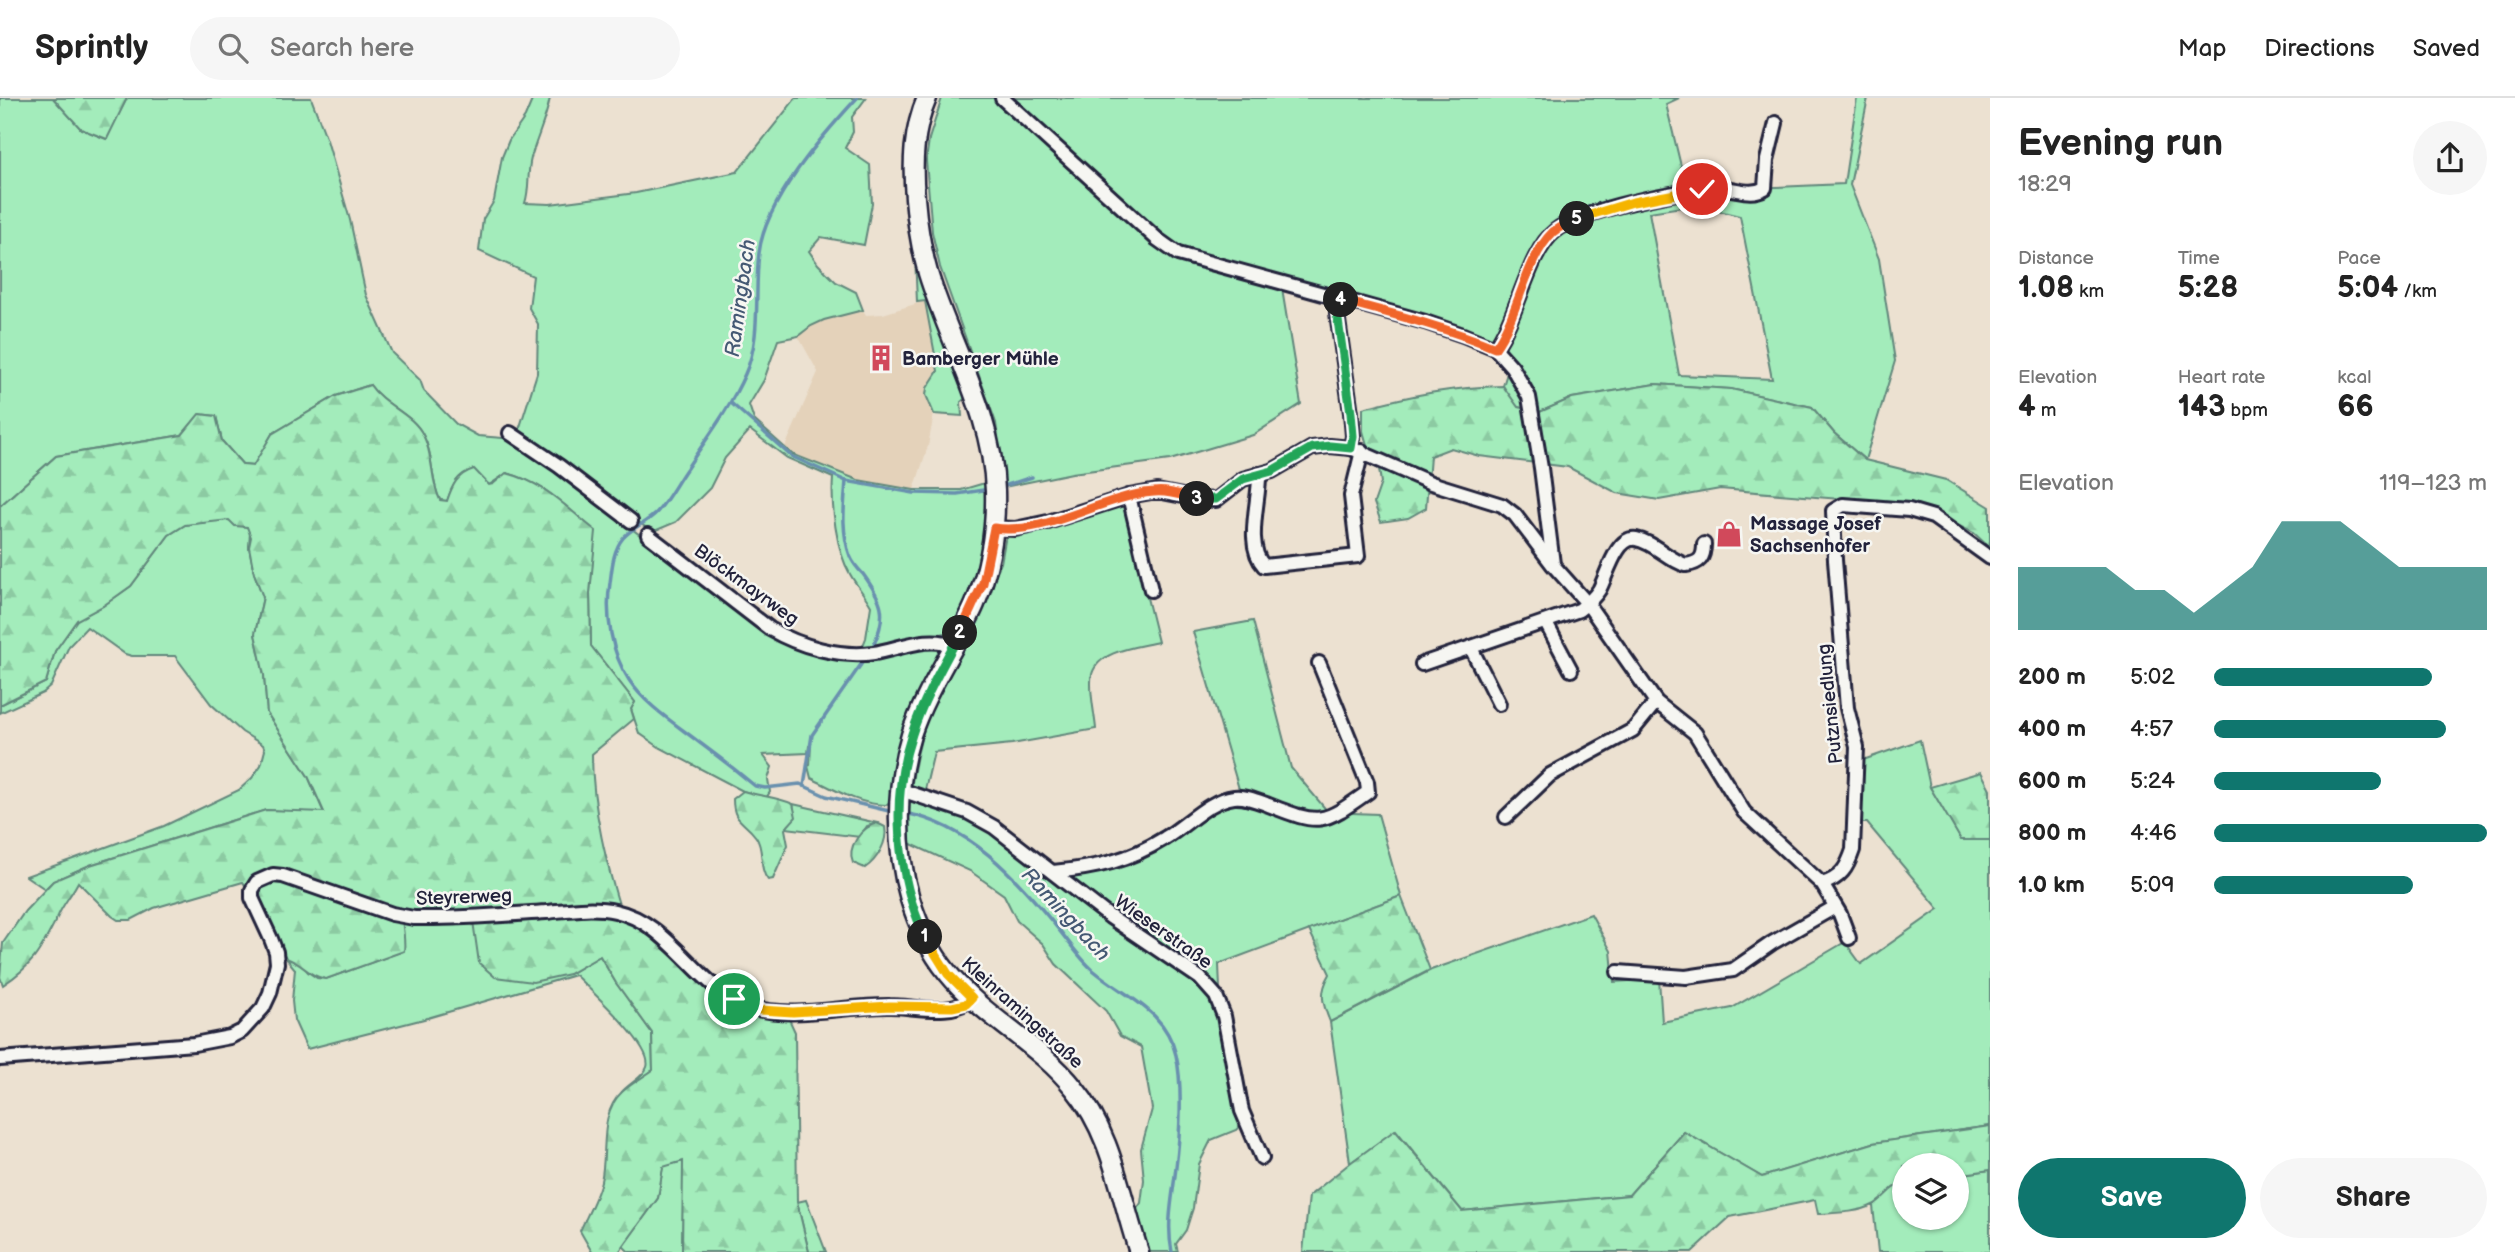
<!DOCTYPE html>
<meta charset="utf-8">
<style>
:root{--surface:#fff;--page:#f6f6f6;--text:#222;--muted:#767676;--line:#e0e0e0;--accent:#0f766e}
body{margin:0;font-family:"Balsamiq Sans",sans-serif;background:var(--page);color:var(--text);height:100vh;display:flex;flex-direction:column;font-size:26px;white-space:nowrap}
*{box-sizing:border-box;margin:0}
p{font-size:23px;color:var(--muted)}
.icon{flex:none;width:38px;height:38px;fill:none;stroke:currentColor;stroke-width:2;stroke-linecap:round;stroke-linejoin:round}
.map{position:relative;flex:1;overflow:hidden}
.sheet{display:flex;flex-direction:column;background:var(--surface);width:525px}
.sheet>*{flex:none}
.buttons{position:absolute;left:1892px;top:1055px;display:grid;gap:14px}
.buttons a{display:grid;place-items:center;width:77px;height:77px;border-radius:50%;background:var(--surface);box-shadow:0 2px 5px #0004;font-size:35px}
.pin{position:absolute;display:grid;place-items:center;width:60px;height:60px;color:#fff;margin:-30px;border:4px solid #fff;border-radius:50%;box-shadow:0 2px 7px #0007}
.km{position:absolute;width:35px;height:35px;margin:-18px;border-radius:50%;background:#222;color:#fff;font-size:19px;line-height:35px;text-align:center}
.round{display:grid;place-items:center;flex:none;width:74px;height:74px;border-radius:37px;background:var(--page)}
.headline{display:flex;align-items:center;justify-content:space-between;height:119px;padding:0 28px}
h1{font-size:38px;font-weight:800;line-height:52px}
.figures{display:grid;grid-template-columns:repeat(3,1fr);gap:10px;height:119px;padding:7px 28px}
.figures div{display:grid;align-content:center}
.figures b{font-size:30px;font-weight:800}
.figures small{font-size:19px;font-weight:400}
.figures p{font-size:19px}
.chart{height:196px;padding:14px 28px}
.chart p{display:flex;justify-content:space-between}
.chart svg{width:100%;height:126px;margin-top:7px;fill:var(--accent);opacity:.7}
.button{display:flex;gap:14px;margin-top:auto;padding:14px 28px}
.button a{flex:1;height:80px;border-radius:42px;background:var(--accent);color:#fff;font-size:28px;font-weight:800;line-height:80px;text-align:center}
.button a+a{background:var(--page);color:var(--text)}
ul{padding:0 28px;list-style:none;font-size:23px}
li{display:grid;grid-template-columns:112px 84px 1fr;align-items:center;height:52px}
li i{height:18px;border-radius:9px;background:var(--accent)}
header{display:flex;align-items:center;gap:42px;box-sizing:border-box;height:98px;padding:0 35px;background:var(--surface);border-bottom:2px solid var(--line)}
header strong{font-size:33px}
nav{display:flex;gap:38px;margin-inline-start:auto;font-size:24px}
.search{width:490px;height:63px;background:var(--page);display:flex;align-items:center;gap:18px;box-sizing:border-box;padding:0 24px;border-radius:38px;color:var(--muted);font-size:26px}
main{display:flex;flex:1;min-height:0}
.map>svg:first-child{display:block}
</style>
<header>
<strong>Sprintly</strong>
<div class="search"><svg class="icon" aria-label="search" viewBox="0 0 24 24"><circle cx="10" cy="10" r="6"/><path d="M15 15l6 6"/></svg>Search here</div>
<nav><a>Map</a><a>Directions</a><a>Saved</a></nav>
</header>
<main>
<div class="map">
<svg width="1990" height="1154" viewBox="0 0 1990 1154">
<defs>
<pattern id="forest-firs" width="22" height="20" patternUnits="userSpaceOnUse" patternTransform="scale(1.75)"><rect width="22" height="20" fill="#a3ecbb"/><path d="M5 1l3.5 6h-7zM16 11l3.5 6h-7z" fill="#8ccaa2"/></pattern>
</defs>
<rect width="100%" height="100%" fill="#ece1d1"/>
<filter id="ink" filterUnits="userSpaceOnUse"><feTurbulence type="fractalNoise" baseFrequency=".0143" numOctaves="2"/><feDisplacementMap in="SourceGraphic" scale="14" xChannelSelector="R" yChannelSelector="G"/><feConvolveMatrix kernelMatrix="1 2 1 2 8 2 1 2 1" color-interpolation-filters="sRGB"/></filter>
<g filter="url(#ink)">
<path fill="#e4d2ba" d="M 925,203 L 938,273 L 931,283 L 926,297 L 934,316 L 928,348 L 914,392 L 858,382 L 792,356 L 785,349 L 818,274 L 798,238 L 811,228 L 824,222 L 863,212 L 866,217 L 883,216 Z"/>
<g fill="#a3ecbb" stroke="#62877b" stroke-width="2" fill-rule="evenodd">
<path d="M 0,0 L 53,0 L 81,31 L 106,41 L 127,0 L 311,0 L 327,42 L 350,122 L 366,197 L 392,255 L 420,282 L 424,293 L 456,326 L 478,338 L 503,340 L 519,332 L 537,275 L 538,226 L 529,210 L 533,178 L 479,153 L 483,121 L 494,103 L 502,59 L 509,42 L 525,19 L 533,0 L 550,0 C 546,21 537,39 531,60 C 527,75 530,90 525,105 L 550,106 L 636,95 L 737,74 L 796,0 L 866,0 L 852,19 L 853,34 L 845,50 L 870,67 L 872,106 L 864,147 L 821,139 L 809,153 L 818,166 L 836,184 L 856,194 L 863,212 L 824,222 L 811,228 L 798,238 L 778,242 L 764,282 L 749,307 L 754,322 L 792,356 L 858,382 L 914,392 L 961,392 L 988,384 C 993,416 990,458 976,487 C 969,504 955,516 950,534 L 872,552 L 862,550 L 866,540 L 871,508 C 865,497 856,487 850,476 C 836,452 831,408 833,380 L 787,360 L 750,332 L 725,360 L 710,390 L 676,424 L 652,434 L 633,420 L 627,427 L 758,528 L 799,549 L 859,559 L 872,559 L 927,547 L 939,550 L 944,555 C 924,593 907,630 899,672 C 897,685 896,699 886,707 C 857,706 836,692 811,680 L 808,668 L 810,667 L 811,647 L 809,648 L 808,655 L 763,657 L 772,669 L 768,681 L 770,694 L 766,700 L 743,693 L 659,649 L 639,635 L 631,611 L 635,604 L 591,548 L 590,495 L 595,433 C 565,409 545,385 507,375 L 489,387 L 474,372 C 457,376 452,388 447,403 L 440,402 C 430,382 434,357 423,337 C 412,315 384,308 370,287 L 336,298 L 272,336 L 254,368 L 243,367 L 222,343 L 216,318 L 200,316 L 182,337 L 56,358 L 0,408 Z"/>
<path d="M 942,0 L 1679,0 L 1666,6 L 1687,93 L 1844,86 L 1857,0 L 1868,0 L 1850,87 L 1879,161 L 1895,263 L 1865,362 L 1834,335 L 1812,309 L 1731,291 L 1655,286 L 1572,300 L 1540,314 L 1517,309 L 1503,288 L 1507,275 L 1491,253 L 1457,237 L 1282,191 L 1301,306 L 1253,337 L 1170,362 L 1072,375 L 1004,389 L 996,325 L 940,169 L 932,134 L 926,63 L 929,41 ZM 1695,107 L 1740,118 L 1772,281 L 1679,277 L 1649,114 Z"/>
<path d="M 915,157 L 968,298 L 961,304 L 962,318 L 934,316 L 926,297 L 927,290 L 938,273 L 925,203 L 917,204 Z"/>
<path d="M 1120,405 L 1124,407 L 1158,544 C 1138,549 1099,552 1092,576 C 1088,588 1095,617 1096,631 L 1012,646 L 934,654 L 925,692 L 954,705 L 1055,771 C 1082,766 1110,763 1134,749 C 1169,730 1201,706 1239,691 L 1193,534 L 1253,523 L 1291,670 L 1328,714 L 1378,716 L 1401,798 L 1219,866 L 1220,891 L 1226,908 L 1249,1019 L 1236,1032 L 1211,1042 L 1199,1066 L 1193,1110 L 1186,1132 L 1176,1146 L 1178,1154 L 1145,1154 L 1134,1115 L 1141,1105 L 1144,1082 L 1141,1051 L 1152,1011 L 1141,949 L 1120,938 L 1106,913 L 1056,866 L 1043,846 L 1017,823 L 1004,797 L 970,773 L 909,745 C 906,699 915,656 930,612 L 1001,465 L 1006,437 Z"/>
<path d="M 229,421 L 247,429 L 250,434 L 249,449 L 254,475 L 263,499 L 255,536 L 264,577 L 267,615 L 308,678 L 324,715 L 266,712 L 90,767 L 53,783 L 45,791 L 26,778 L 164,728 L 239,692 L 252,680 L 261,667 L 265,652 L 263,647 L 242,634 L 211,606 L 175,558 L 132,558 L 125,556 L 87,529 L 69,548 L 51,588 L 43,595 L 0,615 L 0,607 L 46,584 L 55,553 L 77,521 L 103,508 L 131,488 L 169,437 L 185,427 Z"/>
<path d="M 1920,642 L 1930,689 L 1961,741 L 1990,742 L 1990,1028 L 1873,1045 L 1762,1079 L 1684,1034 L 1629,1097 L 1462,1113 L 1396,1032 L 1350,1065 L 1330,924 L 1431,872 L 1591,816 L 1611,853 L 1614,884 L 1659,881 L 1662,924 L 1732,910 L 1845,844 L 1861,866 L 1939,811 L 1867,725 L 1860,725 L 1863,662 Z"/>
<path d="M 793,706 L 877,725 L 867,728 L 860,739 L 786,730 L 795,719 Z"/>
<path d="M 403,815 L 472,816 L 569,876 L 600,858 L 616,885 L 652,935 L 653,972 L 621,995 C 628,986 644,979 647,969 C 654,949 590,892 575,877 L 424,921 L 307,951 L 294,922 L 292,903 L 295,871 L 286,860 L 301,865 L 308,874 L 317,880 L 326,881 L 403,853 C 406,840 401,829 403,815 Z"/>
<path d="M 684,1063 L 682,1154 L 629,1154 L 623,1148 L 658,1100 L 663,1068 Z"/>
<path d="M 1990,1072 L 1990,1154 L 1878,1154 L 1873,1108 L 1896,1086 L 1904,1085 L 1904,1120 L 1956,1120 L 1957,1077 Z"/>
<path d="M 806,1102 L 826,1154 L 809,1154 L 797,1104 Z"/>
</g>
<g fill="url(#forest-firs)" stroke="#62877b" stroke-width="2">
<path d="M 53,0 L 127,0 L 107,41 L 81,31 Z"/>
<path d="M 1655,286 L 1731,291 L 1812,309 L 1834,335 L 1865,362 L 1946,382 L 1990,409 L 1990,450 L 1974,435 L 1922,410 L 1865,403 L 1720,391 L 1659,402 L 1617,395 L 1568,369 L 1479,358 L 1451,350 L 1430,358 L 1426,410 L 1408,420 L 1381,424 L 1374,405 L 1381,385 L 1379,371 L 1373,368 L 1363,333 L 1363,310 C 1412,297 1452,289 1503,288 L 1518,309 L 1540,314 L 1572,300 Z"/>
<path d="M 370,287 C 384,308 412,315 423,337 C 434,357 430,382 440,402 L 447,403 C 452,388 457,376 474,371 L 489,387 L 493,386 L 506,375 C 546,385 564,408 596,433 L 590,495 L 591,548 L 635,604 L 631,611 L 634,621 L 592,656 C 592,711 607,768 623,820 C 667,846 698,891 746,911 C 758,917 775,918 789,921 L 795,934 L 797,1104 L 809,1154 L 682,1154 L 683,1063 L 663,1069 L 658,1100 L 619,1154 L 592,1154 L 580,1133 C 587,1117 597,1100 601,1083 C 608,1054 598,1016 622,994 C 631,986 643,979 653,972 L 652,935 L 616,885 L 600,858 L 569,876 L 533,884 L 495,879 L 479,865 L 472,816 L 403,816 C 401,829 406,840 404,853 L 326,881 C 308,878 304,866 286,860 L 270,827 L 243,784 L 154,810 L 131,822 L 118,822 L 112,818 L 78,784 C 72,796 63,806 58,818 C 41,851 36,865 3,887 L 0,879 L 3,845 L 25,813 L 53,783 L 90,767 L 266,712 L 324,714 L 308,678 L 267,615 L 264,577 L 255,536 L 263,499 L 254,475 L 249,449 L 251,439 L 247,429 L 235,428 L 229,422 L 185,427 L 169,437 L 131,488 L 103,508 L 77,522 L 55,553 L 46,584 L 0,607 L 0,408 L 56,358 L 182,337 L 199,316 L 216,318 L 222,343 L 243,367 L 253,368 L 272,336 L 336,298 Z"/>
<path d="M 1981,674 L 1990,691 L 1990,742 L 1961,742 L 1930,689 Z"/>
<path d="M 743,693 C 759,698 777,699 793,706 L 796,719 L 785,731 L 788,747 L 773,781 L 768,782 C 758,770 765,752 756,739 C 744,722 733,725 733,701 Z"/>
<path d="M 877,725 L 885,729 C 888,744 877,762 865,770 L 853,765 C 846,749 862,729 877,725 Z"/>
<path d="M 1401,798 L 1430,872 L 1330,924 C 1322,904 1319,895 1330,876 L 1309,832 Z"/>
<path d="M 1990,1028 L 1990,1072 L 1957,1077 L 1956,1068 L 1904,1068 L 1904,1085 C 1890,1088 1885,1101 1873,1107 C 1858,1115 1835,1115 1818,1116 L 1815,1102 L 1730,1119 L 1692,1154 L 1303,1154 L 1309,1098 L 1350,1065 L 1395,1032 L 1462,1113 L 1629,1097 L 1684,1034 L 1762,1079 L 1873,1045 Z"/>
</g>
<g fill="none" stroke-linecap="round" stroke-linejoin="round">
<g stroke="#6990ae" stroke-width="3.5">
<path d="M 857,0 C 822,38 765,103 759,155 C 754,195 762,239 745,276 C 730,310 707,340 687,370 C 677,384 668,402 657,414 C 647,425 632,429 623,440 C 613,452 612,470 610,485 C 605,516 611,555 629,582 C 645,607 677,627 700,645 C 719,659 737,673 755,688 L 765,690 L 800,686 L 826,698 L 893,714"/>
<path d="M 731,305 L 791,358 L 846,383 C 844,409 841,433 850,458 C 853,465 858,471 863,476 C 882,502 888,515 874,546"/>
<path d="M 846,383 L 914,395 L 957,396 L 990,391"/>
<path d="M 1001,389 L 1032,379"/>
<path d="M 804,688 L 812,637 L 862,565"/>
<path d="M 904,715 C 968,726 1016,779 1055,827 C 1067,841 1079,860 1093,872 C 1125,899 1165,911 1176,957 C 1183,987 1180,1039 1176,1069 C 1173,1098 1166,1125 1172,1154"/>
</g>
<g stroke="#22223b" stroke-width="18">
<g id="minor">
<path d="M 1002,0 L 1157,141 L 1178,156 L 1425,224 L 1463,237 L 1495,250 L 1512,269 L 1529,299 L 1541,370 L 1553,466"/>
<path d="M 1338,201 L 1337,215 L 1351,315 L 1353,338 L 1351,350"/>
<path d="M 1495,250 C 1518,219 1528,154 1555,133 C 1582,111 1682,92 1718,90 C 1736,89 1748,99 1765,90 L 1767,62 L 1776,25"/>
<path d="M 510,335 L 559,368 L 631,423"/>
<path d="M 1259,376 C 1260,402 1244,447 1264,468 L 1358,458 L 1351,398 L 1362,353"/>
<path d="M 1129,398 L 1151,492"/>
<path d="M 994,430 L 1015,431 L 1048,424 L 1129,398 L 1157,393 L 1198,401 L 1216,402 L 1243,381 L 1272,373 L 1312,350 L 1330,348 L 1351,350 L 1431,385 L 1502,407 L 1515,417 L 1553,467 L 1587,505 L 1656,604 L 1695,635 L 1744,714 L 1822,786 C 1841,780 1847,770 1853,752 L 1857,649 L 1847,610 L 1835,462 L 1833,413 L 1843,407 L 1909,412 L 1933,419 L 1990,460"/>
<path d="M 648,437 L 770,531 C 799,548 840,560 874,555 C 899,551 930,536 954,548"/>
<path d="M 1546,525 L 1571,572"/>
<path d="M 1471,550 L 1499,606"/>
<path d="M 1422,566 L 1579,512 C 1587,506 1594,500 1599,492 C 1607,478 1616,438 1636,441 C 1654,444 1668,462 1686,467 C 1700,465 1704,460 1704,446"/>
<path d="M 901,692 L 967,714 L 994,729 L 1110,819 L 1200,880 L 1216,898 L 1224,918 L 1242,1013 L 1262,1060"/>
<path d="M 1506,719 L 1550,677 L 1633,632 L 1656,604"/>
<path d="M 1053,774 C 1096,770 1128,763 1165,740 C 1187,727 1209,702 1234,699 C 1245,698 1255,702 1266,706 C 1320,727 1320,728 1368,694 L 1367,684 L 1319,565"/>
<path d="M 1822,786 L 1840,816 L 1849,840"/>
<path d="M 1618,874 L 1686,879 L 1733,872 L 1772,845 L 1835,809"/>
<path d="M 0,961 L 194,946 L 230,939 L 242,933 L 263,910 L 270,895 L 277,865 L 276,854 L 271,841 L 252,800 L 252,792 L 257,784 L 273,777 L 283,778 L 392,816 L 414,820 C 458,821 502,817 546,814 C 568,812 593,808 615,813 C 671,825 696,889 748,908 C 789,923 846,907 890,908 C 915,908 953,919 972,900"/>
</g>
</g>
<g stroke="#22223b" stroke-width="23">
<path id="secondary" d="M 927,0 C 913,33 912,65 915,100 C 917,125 921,150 928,175 C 950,247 993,316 995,393 C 996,432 990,470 975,506 C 956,550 926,591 911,637 C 895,688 895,750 910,801 C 918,827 930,853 947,874 C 983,919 1038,945 1074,990 C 1113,1037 1120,1098 1139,1154"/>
</g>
<use href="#minor" stroke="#f6f6f2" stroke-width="12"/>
<use href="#secondary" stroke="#f6f6f2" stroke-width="18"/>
</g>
</g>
<g fill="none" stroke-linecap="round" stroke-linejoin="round" filter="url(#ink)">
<g stroke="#fff" stroke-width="14">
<path id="split-1" d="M 734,901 L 760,912 L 793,914 L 890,908 L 952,909 L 966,906 L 972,900 L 948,876 L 925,839"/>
</g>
<g stroke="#fff" stroke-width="14">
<path id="split-2" d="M 925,839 C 897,778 890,701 912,636 C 923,601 943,568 960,535"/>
</g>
<g stroke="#fff" stroke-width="14">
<path id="split-3" d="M 960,535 L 983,485 L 994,430 C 1046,438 1101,398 1154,394 C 1168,392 1184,398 1197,401"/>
</g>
<g stroke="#fff" stroke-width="14">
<path id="split-4" d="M 1197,401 L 1216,401 L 1243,381 L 1272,373 L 1312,350 L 1330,348 L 1351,350 L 1353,338 L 1351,315 L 1337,215 L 1338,201 L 1341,202"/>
</g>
<g stroke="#fff" stroke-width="14">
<path id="split-5" d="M 1341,202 C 1393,216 1445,229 1495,250 C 1519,217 1525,161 1553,134 C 1560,128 1569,125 1577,121"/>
</g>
<g stroke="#fff" stroke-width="14">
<path id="split-6" d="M 1577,121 L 1633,104 L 1702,91"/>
</g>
<use href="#split-1" stroke="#f5b400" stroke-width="9"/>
<use href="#split-2" stroke="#22a559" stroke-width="9"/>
<use href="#split-3" stroke="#f0652b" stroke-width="9"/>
<use href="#split-4" stroke="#22a559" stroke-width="9"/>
<use href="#split-5" stroke="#f0652b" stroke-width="9"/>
<use href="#split-6" stroke="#f5b400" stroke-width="9"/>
</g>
<defs>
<g id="building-bare" transform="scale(2.1)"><path d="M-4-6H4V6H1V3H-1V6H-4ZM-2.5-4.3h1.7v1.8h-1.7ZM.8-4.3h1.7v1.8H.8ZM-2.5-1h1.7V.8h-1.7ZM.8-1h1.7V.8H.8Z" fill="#d1495b" stroke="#f6f6f2" stroke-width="2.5" paint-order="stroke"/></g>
<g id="shop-bare" transform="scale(2.1)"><path d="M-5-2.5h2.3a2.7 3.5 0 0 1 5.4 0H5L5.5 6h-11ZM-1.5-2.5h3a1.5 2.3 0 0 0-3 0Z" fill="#d1495b" stroke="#f6f6f2" stroke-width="2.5" paint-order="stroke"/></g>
</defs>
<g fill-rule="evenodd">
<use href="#building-bare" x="881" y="260"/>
<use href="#shop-bare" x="1729" y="436"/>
</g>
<g text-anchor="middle" stroke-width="5" stroke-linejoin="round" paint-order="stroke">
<g font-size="19" font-weight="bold" fill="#22223b" stroke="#f6f6f2" text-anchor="start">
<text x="902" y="267">Bamberger Mühle</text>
<text x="1750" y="432">Massage Josef<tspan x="1750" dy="22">Sachsenhofer</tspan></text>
</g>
<g font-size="19" fill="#22223b" stroke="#f6f6f2">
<text transform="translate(747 486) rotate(36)" y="7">Blöckmayrweg</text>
<text transform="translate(1829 606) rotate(-96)" y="7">Putznsiedlung</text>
<text transform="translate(464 798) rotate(-2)" y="7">Steyrerweg</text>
<text transform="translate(1164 833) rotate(35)" y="7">Wieserstraße</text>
<text transform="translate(1023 914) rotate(42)" y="7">Kleinramingstraße</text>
</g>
<g font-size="21" font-style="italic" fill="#455974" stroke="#f6f6f2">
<text transform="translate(740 200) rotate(-82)" y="7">Ramingbach</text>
<text transform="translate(1066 816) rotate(47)" y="7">Ramingbach</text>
</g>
</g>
</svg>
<div class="buttons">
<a><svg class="icon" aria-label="layers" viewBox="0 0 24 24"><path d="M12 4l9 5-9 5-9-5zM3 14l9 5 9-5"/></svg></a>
</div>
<div class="pin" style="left:734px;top:901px;background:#1e9e55"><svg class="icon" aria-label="arrive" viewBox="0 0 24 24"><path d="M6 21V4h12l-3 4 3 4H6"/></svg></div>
<div class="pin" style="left:1702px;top:91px;background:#d93025"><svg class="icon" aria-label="check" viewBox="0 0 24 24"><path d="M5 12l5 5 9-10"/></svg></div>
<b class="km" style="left:925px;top:839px">1</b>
<b class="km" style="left:960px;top:535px">2</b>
<b class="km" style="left:1197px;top:401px">3</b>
<b class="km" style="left:1341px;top:202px">4</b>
<b class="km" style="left:1577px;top:121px">5</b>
</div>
<section class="sheet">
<div class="headline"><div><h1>Evening run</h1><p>18:29</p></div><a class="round"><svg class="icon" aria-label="share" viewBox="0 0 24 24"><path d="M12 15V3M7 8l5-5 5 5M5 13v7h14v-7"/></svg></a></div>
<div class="figures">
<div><p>Distance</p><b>1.08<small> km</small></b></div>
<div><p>Time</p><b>5:28</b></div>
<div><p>Pace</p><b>5:04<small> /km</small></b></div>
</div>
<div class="figures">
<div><p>Elevation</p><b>4<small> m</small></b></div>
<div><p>Heart rate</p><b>143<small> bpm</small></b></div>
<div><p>kcal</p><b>66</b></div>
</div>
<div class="chart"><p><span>Elevation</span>119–123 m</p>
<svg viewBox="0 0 160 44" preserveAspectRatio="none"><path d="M0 44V22L10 22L20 22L30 22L40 30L50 30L60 38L70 30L80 22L90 6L100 6L110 6L120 14L130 22L140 22L150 22L160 22V44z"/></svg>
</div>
<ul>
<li><b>200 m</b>5:02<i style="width:80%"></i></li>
<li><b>400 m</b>4:57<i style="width:85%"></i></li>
<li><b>600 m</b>5:24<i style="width:61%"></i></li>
<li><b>800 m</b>4:46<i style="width:100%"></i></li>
<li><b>1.0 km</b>5:09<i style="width:73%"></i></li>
</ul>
<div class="button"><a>Save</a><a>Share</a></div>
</section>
</main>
